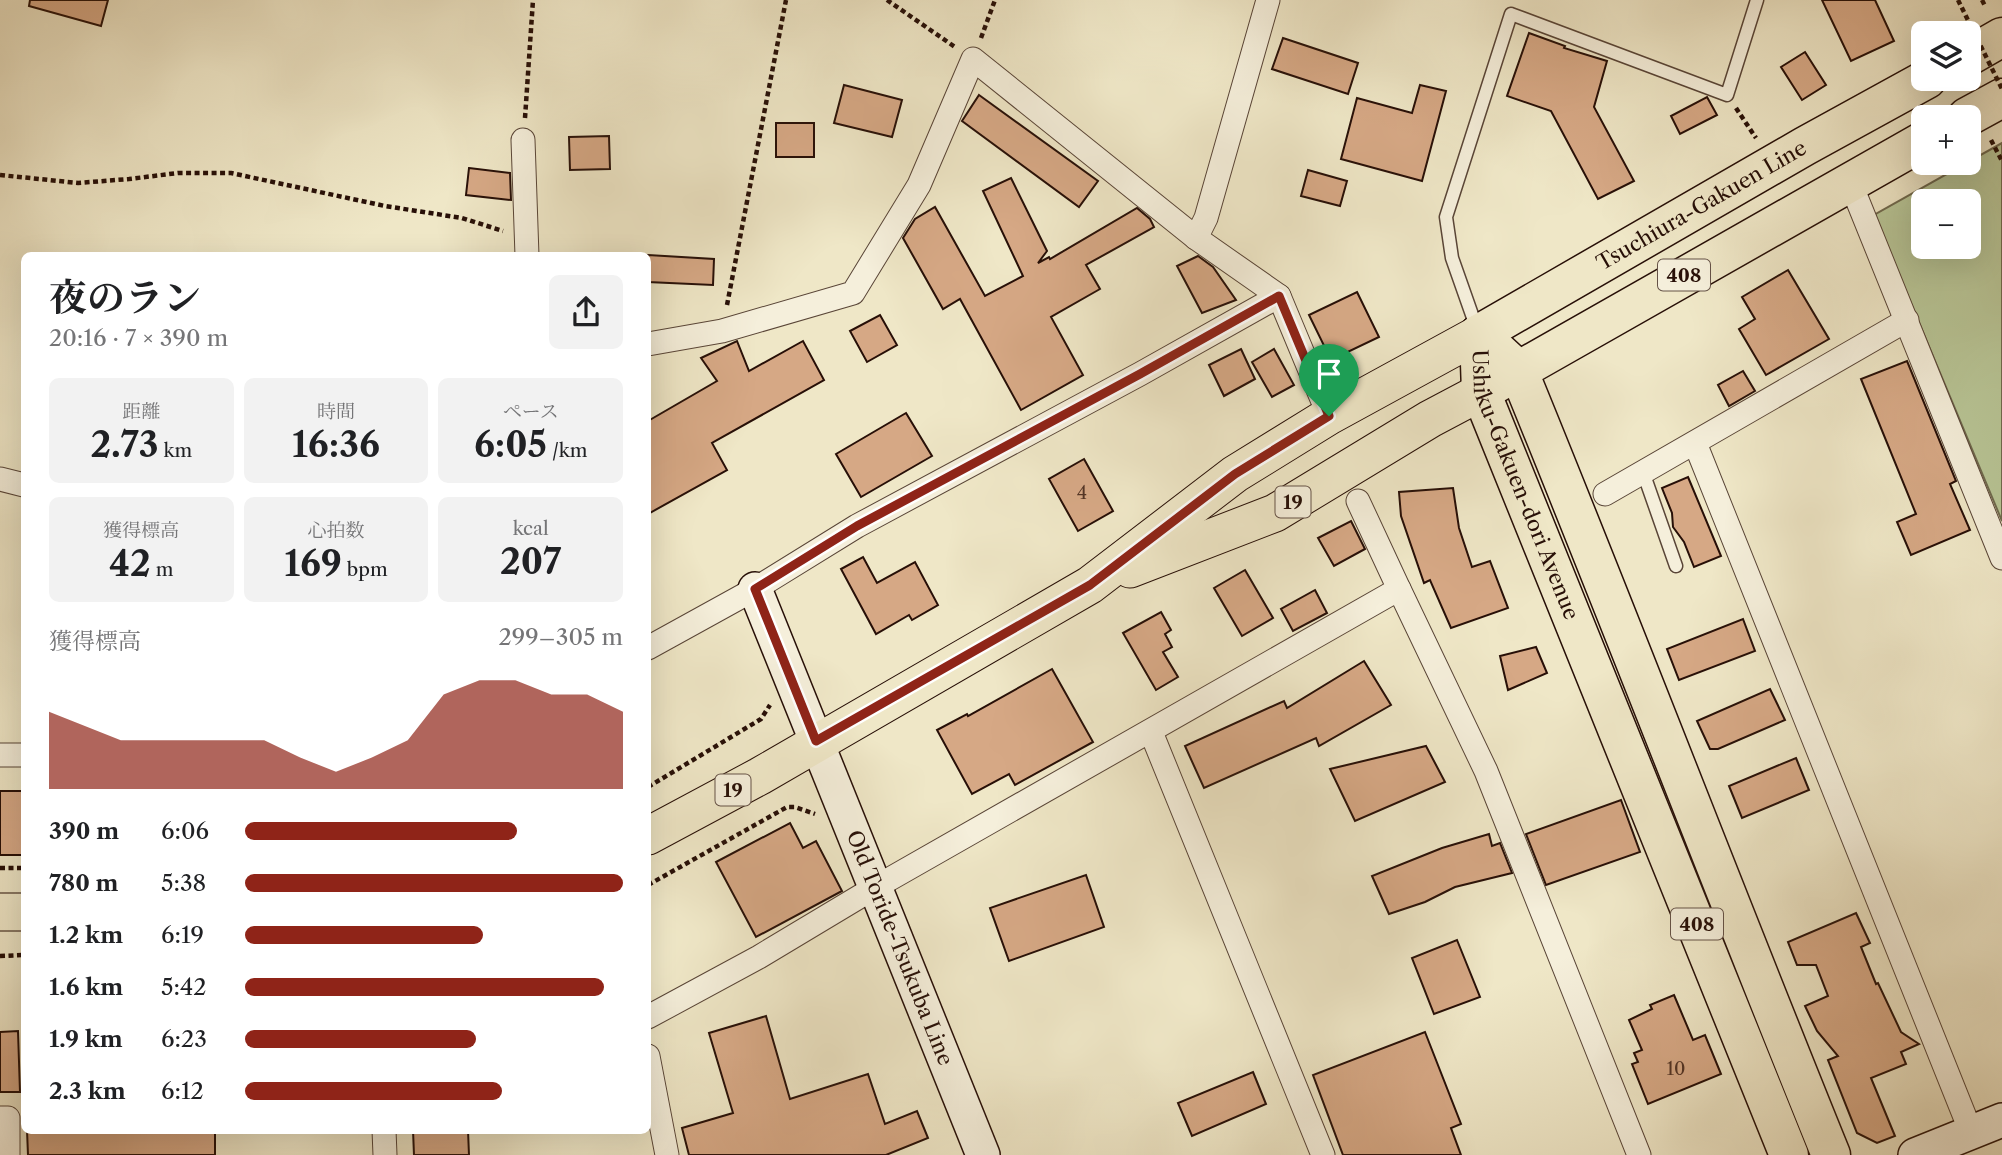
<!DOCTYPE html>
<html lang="ja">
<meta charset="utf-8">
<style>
:root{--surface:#fff;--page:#f2f2f2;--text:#202124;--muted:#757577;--accent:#8f2418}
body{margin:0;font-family:"Libre Caslon Text","Noto Serif JP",serif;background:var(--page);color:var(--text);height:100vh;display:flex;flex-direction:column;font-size:26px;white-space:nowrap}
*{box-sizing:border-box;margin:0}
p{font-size:23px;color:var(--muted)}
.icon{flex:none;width:38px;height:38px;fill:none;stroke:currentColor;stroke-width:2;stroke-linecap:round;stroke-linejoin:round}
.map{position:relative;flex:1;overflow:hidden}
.drawer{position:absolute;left:21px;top:252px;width:630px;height:882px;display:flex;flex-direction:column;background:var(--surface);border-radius:10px;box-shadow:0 7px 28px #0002}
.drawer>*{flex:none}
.tools{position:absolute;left:1911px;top:21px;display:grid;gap:14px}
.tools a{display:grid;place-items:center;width:70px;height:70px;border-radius:10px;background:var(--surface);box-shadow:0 7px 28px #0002;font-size:35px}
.pin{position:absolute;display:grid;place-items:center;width:60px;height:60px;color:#fff;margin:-72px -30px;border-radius:50% 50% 50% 0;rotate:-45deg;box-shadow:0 0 7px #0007}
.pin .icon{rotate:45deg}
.round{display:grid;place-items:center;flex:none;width:74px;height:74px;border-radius:10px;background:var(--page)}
.overview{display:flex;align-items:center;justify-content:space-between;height:119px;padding:0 28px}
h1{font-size:38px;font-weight:700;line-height:52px}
.figures{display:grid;grid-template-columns:repeat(3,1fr);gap:10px;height:119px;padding:7px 28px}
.figures div{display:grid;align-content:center;border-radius:10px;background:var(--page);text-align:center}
.figures b{font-size:35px;font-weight:700}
.figures small{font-size:19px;font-weight:400}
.figures p{font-size:19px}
.chart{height:196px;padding:14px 28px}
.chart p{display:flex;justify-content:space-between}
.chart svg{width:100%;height:126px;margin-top:7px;fill:var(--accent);opacity:.7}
ul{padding:0 28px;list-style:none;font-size:23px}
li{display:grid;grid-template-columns:112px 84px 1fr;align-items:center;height:52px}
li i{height:18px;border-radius:9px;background:var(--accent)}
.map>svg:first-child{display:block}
</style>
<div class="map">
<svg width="2002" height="1155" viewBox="0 0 2002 1155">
<rect width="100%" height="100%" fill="#efe7c7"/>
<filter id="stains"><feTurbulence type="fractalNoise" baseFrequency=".00286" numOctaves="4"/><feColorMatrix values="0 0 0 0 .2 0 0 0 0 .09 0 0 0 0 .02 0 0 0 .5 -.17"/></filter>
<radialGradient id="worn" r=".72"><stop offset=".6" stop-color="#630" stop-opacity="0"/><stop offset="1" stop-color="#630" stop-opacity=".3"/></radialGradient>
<path fill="#b8c596" stroke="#706a4e" stroke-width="2" fill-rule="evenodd" d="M 2002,143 L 2002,521 L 1874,215 ZM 1923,201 L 1969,201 L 1969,247 L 1923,247 Z"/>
<g fill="#d6a885" stroke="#270f07" stroke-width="2">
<path d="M 30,0 L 108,0 L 101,26 L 29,6 Z"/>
<path d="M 1822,0 L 1875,0 L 1894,41 L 1851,61 Z"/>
<path d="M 1529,33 L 1565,46 L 1564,48 L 1607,61 L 1594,107 L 1634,181 L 1598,199 L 1551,111 L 1507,96 Z"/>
<path d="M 1283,38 L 1358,63 L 1348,94 L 1272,69 Z"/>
<path d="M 1805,52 L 1826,85 L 1802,100 L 1781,67 Z"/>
<path d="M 844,85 L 902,100 L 892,137 L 834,123 Z"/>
<path d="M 1420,85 L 1446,91 L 1422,181 L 1341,159 L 1357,98 L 1412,113 Z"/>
<path d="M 979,95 L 1098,181 L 1079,207 L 962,121 Z"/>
<path d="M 1707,97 L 1717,115 L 1680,134 L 1671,116 Z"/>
<rect x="776" y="123" width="38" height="34"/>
<path d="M 609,136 L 610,169 L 570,170 L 569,137 Z"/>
<path d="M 469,168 L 510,173 L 511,200 L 466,195 Z"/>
<path d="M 1308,170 L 1347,181 L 1340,206 L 1301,196 Z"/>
<path d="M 1011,178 L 1047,251 L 1038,263 L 1049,257 L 1050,259 L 1137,208 L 1150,219 L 1154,227 L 1086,265 L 1100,289 L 1051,317 L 1083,375 L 1021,410 L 960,299 L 943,309 L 903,238 L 915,219 L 935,207 L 985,296 L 1023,276 L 983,191 Z"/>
<path d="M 648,255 L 714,259 L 713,285 L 648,282 Z"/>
<path d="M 1198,256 L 1213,267 L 1236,300 L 1202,313 L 1177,266 Z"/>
<path d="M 1788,270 L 1829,339 L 1766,375 L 1739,329 L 1755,319 L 1742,297 Z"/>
<path d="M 1357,292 L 1379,337 L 1331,360 L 1309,315 Z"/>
<path d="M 880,315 L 897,345 L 867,362 L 850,331 Z"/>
<path d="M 737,341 L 749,371 L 803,341 L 824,380 L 712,443 L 727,470 L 648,514 L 648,421 L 717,381 L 701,358 Z"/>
<path d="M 1241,349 L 1255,379 L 1224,396 L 1209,365 Z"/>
<path d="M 1274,349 L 1294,385 L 1272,397 L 1252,362 Z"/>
<path d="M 1907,361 L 1956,481 L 1950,484 L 1970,530 L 1911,555 L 1897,522 L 1916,514 L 1861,379 Z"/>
<path d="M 1743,371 L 1755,391 L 1729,406 L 1718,385 Z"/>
<path d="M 906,413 L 932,456 L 861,497 L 836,454 Z"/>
<path d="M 1084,459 L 1113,511 L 1078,531 L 1049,479 Z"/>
<path d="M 1688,477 L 1721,556 L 1694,567 L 1684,542 L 1673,527 L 1672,513 L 1662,488 Z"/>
<path d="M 1453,488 L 1459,528 L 1472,567 L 1490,561 L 1508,608 L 1451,628 L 1430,580 L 1424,583 L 1401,516 L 1399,492 Z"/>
<path d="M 1351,521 L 1365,549 L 1334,566 L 1318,538 Z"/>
<path d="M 863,557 L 877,583 L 915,562 L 938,605 L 912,620 L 909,615 L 876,634 L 841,569 Z"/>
<path d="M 1245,570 L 1273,618 L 1242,636 L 1214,588 Z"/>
<path d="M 1315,590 L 1327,613 L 1293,631 L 1281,609 Z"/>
<path d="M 1161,612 L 1171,630 L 1165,634 L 1172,647 L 1163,652 L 1178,677 L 1156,690 L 1123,633 Z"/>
<path d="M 1743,619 L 1755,651 L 1679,680 L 1667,649 Z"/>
<path d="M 1536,647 L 1547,673 L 1508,690 L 1500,656 Z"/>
<path d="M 1364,661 L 1391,705 L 1319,746 L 1316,738 L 1204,788 L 1185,746 L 1284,701 L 1287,708 Z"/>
<path d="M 1052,669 L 1093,742 L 1015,785 L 1009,774 L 972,794 L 937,730 L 967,714 L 968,716 Z"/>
<path d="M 1770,689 L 1785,720 L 1718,749 L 1710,749 L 1697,721 Z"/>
<path d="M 1426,746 L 1445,782 L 1355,821 L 1330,769 Z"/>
<path d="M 1796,758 L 1809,790 L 1742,818 L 1729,786 Z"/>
<path d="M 0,791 L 22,791 L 24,855 L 0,855 Z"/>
<path d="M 1621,800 L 1640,852 L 1546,885 L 1526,834 Z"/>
<path d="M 790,823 L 803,848 L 816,841 L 842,891 L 756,937 L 716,862 Z"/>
<path d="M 1489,834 L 1492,846 L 1500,843 L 1512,873 L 1455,887 L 1425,902 L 1389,914 L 1372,876 L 1442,848 Z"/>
<path d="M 1086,875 L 1104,927 L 1009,961 L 990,908 Z"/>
<path d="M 1856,913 L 1870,943 L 1861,947 L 1876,984 L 1878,983 L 1901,1032 L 1919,1044 L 1901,1052 L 1906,1064 L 1871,1078 L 1895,1136 L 1877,1143 L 1857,1133 L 1828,1060 L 1838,1056 L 1817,1031 L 1805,1006 L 1828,996 L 1816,965 L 1797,965 L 1788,942 Z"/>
<path d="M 1457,940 L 1480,997 L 1434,1014 L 1412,958 Z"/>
<path d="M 1674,995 L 1693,1040 L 1705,1035 L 1721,1074 L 1648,1104 L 1632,1064 L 1638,1062 L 1634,1053 L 1642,1050 L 1629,1020 L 1652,1009 L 1650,1005 Z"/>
<path d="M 766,1016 L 790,1099 L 868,1074 L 885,1124 L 917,1111 L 928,1138 L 886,1155 L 689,1155 L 682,1128 L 733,1113 L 709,1033 Z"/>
<path d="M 18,1031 L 20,1092 L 0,1092 L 0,1032 Z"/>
<path d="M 1425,1032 L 1461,1124 L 1451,1128 L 1461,1155 L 1343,1155 L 1313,1075 Z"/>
<path d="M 1253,1072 L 1266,1104 L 1192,1136 L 1178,1103 Z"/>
<path d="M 27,1130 L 215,1130 L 215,1155 L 28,1155 Z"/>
<path d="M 413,1130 L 468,1130 L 469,1155 L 414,1155 Z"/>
</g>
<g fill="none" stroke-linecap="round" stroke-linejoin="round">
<g stroke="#594537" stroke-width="15">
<g id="lane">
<path d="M 1477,329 L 1452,258 L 1446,217 L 1511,14 L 1727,95 L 1757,0"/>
<path d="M 1643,472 L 1676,566"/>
</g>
</g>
<g stroke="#594537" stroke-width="25">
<g id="street">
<path d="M 523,140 L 527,256"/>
<path d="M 1850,182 L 2002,558"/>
<path d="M 1196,238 L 1206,218 L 1268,0"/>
<path d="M 648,344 L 722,331 L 853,293 L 919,185 L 973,59 L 1196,238 L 1279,296 L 1329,416"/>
<path d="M 1695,443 L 1971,1132"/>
<path d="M 0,479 L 24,485"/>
<path d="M 1605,494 L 1907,320"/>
<path d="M 1358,501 L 1399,589"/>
<path d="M 648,648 L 755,589 L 857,526 L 1140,374 L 1279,296"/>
<path d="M 1151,732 L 1323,1155"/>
<path d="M 0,755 L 24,755"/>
<path d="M 648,1017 L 759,957 L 874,888 L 1399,589 L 1486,771 L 1639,1155"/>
<path d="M 648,1056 L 667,1155"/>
<path d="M 0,1118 L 8,1118 L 8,1155"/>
<path d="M 384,1130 L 385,1155"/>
</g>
</g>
<g stroke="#270f07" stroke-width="36">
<g id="secondary">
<path id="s1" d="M 755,589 L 983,1155"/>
<path d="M 1915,1155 L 2002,1120"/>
</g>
</g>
<g stroke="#270f07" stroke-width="39">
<g id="primary">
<path d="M 1130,569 L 1275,513 L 1430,419 L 1481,392"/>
<path d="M 648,836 L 760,776 L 1090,585 L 1235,474 L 1329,416 L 1479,334"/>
<path d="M 0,912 L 24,912"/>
</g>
</g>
<g stroke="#270f07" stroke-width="41">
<g id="highway">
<path d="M 1969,56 L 2002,37"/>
<path d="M 1967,117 L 2002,98"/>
<path d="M 1479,334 L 1518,370 C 1625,631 1725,894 1831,1155"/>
<path id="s2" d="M 1479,334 L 1481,392 L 1789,1155"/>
<path id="s3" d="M 1479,334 L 1805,146 L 1927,79"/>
<path d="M 1495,384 L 1923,141"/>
</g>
</g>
<g stroke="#270f07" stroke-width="4.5" stroke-dasharray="5 3.5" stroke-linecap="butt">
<path d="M 887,0 L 955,47"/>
<path d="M 1982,0 L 1985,6"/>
<path d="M 981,38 L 995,0"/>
<path d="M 1736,108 L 1756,138"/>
<path d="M 525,118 L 533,0"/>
<path d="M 1991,140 L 2002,161"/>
<path d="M 0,175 L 78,183 L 129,179 L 178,173 L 231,173 L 385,206 L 462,218 L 503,231"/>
<path d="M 727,305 L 786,0"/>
<path d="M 648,787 L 761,719 L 770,705"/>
<path d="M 0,868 L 24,868"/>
<path d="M 648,885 L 787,807 L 795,807 L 815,814"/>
<path d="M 0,956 L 24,955"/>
</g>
<use href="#lane" stroke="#f5efdb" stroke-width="12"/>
<use href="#street" stroke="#f5efdb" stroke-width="23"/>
<use href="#secondary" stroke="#f5efdb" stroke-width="33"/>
<use href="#primary" stroke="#efe7c7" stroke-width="37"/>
<use href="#highway" stroke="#efe7c7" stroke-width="38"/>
<path stroke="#270f07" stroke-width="4.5" stroke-dasharray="5 3.5" stroke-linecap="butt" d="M 1958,0 L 2002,89"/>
</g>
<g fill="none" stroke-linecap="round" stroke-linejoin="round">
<g stroke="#fff" stroke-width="14">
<path id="route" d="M 1279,296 L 1329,416 L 1235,474 L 1090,585 L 816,741 L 755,589 L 857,526 L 1140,374 Z"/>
</g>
<use href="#route" stroke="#8f2418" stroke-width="9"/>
</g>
<g text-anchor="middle" stroke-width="5" stroke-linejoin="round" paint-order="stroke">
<g font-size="18" fill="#533526">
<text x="1082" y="499">4</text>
<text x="1676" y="1075">10</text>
</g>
<g fill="#f5efdb" stroke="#655247" stroke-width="2">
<rect x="1658" y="259.5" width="52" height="31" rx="5"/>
<rect x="1275.5" y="486.5" width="35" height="31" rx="5"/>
<rect x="715.5" y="774.5" width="35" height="31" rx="5"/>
<rect x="1671" y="908.5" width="52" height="31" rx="5"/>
</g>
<g font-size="19" font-weight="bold" fill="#270f07">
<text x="1684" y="282">408</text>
<text x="1293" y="509">19</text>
<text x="733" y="797">19</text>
<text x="1697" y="931">408</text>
</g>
<g font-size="21" fill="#270f07" stroke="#f5efdb">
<text dy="7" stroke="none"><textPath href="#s3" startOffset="257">Tsuchiura-Gakuen Line</textPath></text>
<text dy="7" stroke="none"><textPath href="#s2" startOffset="159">Ushiku-Gakuen-dori Avenue</textPath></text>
<text dy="7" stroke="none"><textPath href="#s1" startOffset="387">Old Toride-Tsukuba Line</textPath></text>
</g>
</g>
<rect width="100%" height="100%" filter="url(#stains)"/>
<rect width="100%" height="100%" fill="url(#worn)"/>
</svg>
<div class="tools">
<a><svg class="icon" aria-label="layers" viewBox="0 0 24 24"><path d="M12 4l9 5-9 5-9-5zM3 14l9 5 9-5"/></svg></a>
<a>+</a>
<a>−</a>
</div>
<div class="pin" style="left:1329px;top:416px;background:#1e9e55"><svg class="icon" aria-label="arrive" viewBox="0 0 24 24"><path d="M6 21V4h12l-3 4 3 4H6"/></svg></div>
<section class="drawer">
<div class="overview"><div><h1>夜のラン</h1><p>20:16 · 7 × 390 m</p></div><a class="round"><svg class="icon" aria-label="share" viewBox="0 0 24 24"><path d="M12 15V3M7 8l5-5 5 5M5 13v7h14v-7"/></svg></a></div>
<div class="figures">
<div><p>距離</p><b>2.73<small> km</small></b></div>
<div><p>時間</p><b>16:36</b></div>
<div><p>ペース</p><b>6:05<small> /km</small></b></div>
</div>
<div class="figures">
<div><p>獲得標高</p><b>42<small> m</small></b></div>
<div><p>心拍数</p><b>169<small> bpm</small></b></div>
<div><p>kcal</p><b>207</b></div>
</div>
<div class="chart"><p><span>獲得標高</span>299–305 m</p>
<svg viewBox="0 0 160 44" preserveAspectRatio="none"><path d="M0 44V17L10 22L20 27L30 27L40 27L50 27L60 27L70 33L80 38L90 33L100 27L110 11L120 6L130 6L140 11L150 11L160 17V44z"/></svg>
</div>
<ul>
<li><b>390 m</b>6:06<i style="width:72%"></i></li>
<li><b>780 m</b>5:38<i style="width:100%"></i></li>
<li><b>1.2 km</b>6:19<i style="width:63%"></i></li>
<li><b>1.6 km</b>5:42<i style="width:95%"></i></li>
<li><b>1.9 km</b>6:23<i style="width:61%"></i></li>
<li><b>2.3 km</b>6:12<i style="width:68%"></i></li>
</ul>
</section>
</div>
